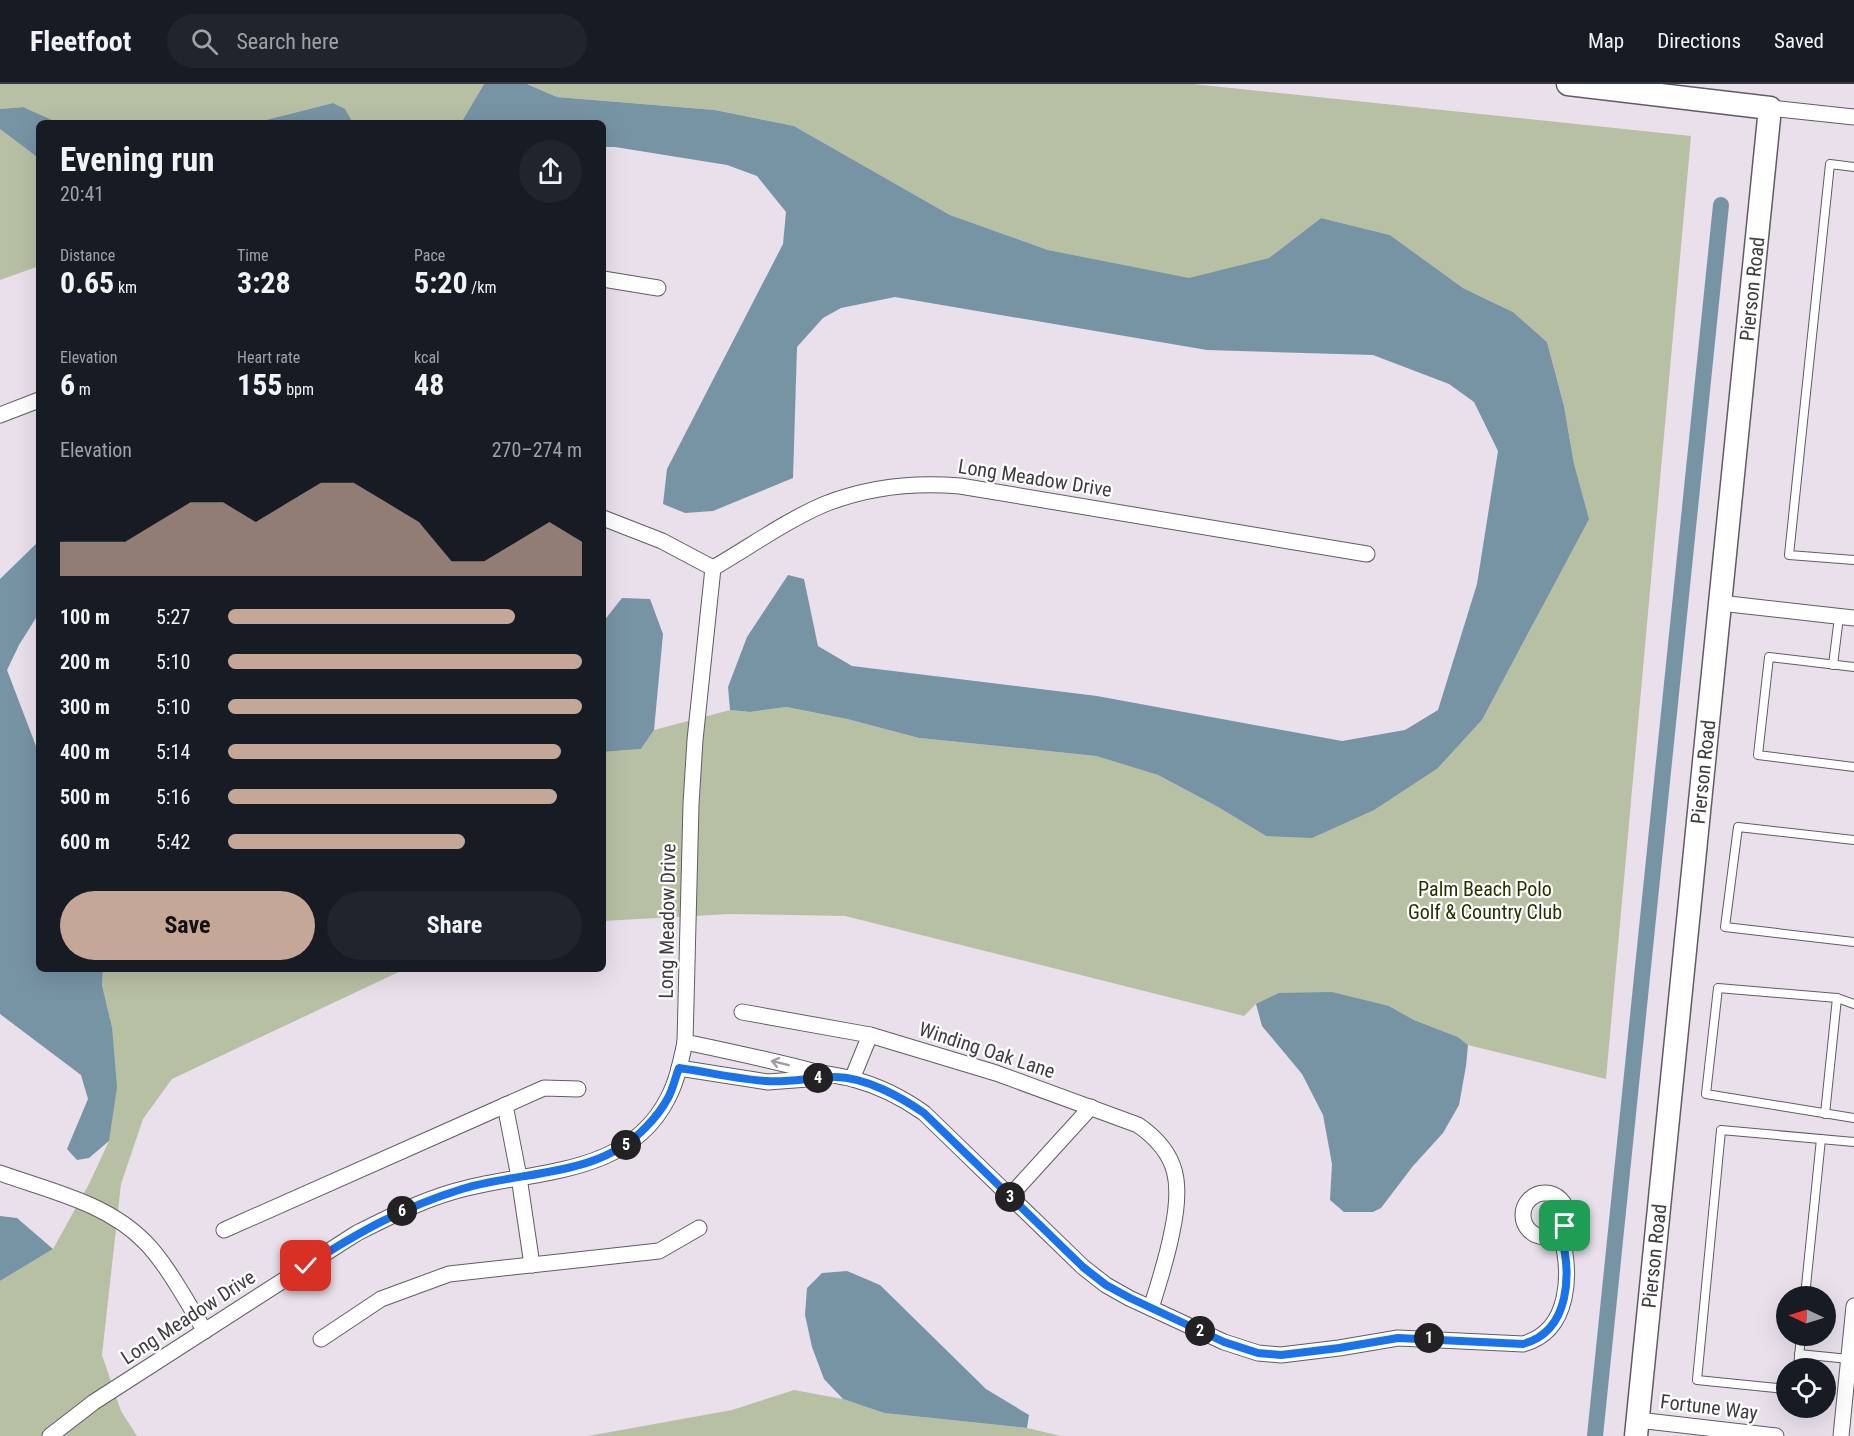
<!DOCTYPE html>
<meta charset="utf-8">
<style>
:root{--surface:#171b24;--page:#20242c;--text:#f1f3f6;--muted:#9ea1a6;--line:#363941;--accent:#c5a797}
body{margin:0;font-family:"Roboto Condensed",sans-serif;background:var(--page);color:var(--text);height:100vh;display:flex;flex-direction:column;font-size:22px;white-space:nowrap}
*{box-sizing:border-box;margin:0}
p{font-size:20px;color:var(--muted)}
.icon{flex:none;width:33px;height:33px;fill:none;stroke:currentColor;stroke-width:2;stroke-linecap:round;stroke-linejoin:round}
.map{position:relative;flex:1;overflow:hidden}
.sheet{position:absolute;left:36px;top:36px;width:570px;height:852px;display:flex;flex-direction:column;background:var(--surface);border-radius:9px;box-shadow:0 6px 24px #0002}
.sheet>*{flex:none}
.needle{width:39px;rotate:274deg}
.fabs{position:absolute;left:1776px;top:1202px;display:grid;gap:12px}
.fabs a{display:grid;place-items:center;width:60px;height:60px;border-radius:50%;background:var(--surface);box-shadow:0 6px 24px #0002;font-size:30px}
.pin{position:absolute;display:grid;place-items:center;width:51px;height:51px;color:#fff;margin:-26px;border-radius:12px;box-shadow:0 3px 9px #0006}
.km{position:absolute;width:30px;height:30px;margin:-15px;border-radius:50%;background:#222;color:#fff;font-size:16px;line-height:30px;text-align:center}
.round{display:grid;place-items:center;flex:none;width:63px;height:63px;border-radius:32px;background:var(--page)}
.headline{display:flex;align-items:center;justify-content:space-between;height:102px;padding:0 24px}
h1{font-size:33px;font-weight:700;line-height:45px}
.stats{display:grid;grid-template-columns:repeat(3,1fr);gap:9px;height:102px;padding:6px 24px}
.stats div{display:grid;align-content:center}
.stats b{font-size:30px;font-weight:700}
.stats small{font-size:16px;font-weight:400}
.stats p{font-size:16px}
.chart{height:168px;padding:12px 24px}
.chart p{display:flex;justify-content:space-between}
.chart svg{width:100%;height:108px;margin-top:6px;fill:var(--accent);opacity:.7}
.cta{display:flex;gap:12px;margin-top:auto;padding:12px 24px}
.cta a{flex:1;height:69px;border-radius:36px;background:var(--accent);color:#111;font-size:24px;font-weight:700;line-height:69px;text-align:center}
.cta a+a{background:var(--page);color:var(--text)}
ul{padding:0 24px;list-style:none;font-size:20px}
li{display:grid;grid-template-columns:96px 72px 1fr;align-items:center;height:45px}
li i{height:15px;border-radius:8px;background:var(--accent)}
header{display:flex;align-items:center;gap:36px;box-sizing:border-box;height:84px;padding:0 30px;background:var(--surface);border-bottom:2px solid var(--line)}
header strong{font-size:28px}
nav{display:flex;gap:33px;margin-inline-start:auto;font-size:21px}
.search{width:420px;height:54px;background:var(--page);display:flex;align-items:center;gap:15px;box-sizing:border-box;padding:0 21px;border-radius:33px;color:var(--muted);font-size:22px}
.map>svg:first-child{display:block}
</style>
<header>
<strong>Fleetfoot</strong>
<div class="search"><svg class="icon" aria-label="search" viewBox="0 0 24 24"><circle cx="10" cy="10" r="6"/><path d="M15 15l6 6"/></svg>Search here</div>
<nav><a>Map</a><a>Directions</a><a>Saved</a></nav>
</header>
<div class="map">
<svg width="1854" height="1352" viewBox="0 0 1854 1352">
<rect width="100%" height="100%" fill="#e9e0eb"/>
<g fill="#b8c0a4">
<path d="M 0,0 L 484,0 L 461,39 L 353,39 L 345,26 L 333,19 L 254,39 L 59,39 L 23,23 L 0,25 Z"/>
<path d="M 527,0 L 1193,0 L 1691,52 L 1606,995 L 1468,961 L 1458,953 L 1414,936 L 1389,922 L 1256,920 L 1244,932 L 845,832 L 730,830 L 603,837 L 603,668 L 641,665 L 654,646 L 730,626 L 750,628 L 785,623 L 847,635 L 919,654 L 1096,672 L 1158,691 L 1218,723 L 1266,752 L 1438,684 L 1482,636 L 1541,525 L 1574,380 L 1564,322 L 1547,258 L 1513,228 L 1463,204 L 1390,151 L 1321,134 L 1269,174 L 1190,195 L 1048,166 L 950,131 L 794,42 L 715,26 L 557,13 Z"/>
<path d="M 0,45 L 37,73 L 39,77 L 39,182 L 0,196 Z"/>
<path d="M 103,885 L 405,885 L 172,995 L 143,1035 L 121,1100 L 102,1271 L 121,1327 L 137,1352 L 0,1352 L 0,1197 L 53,1165 L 89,1100 L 109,1057 L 112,943 L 102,901 Z"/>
<path d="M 794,1306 L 843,1315 L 884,1329 L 1027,1344 L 1061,1352 L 588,1352 L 732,1326 Z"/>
</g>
<g fill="#7794a5">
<path d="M 484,0 L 527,0 L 557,13 L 715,26 L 794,42 L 950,131 L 1048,166 L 1189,194 L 1269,174 L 1321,134 L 1390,151 L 1463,204 L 1513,228 L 1547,258 L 1564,322 L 1574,380 L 1589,435 L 1482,636 L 1438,684 L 1374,726 L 1312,754 L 1266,752 L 1218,723 L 1158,691 L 1096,672 L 919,654 L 847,635 L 786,623 L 750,628 L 730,626 L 728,603 L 747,553 L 788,491 L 804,495 L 818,562 L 852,582 L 1097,612 L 1342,657 L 1405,646 L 1438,626 L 1477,500 L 1498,367 L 1474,318 L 1449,300 L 1373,271 L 1207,266 L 895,213 L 841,224 L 823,234 L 797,263 L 793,394 L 713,427 L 685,429 L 663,420 L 667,385 L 783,160 L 786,128 L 757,92 L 727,81 L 615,63 L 603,63 L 603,39 L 461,39 Z"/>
<path d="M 333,19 L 345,25 L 353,39 L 254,39 Z"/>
<path d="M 23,23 L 59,39 L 39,39 L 39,77 L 37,73 L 0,45 L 0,25 Z"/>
<path d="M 39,457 L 39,529 L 19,561 L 7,586 L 39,670 L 39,885 L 103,885 L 102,901 L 112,943 L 117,1003 L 109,1057 L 89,1074 L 77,1076 L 67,1065 L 88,1015 L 81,991 L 0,930 L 0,495 Z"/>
<path d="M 622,514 L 650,515 L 663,550 L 654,646 L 641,665 L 603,668 L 603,538 Z"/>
<path d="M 1332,908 L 1389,922 L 1414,936 L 1458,953 L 1468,961 L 1466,982 L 1459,1021 L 1443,1049 L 1413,1082 L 1381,1124 L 1373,1128 L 1344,1128 L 1330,1116 L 1332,1080 L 1323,1031 L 1302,990 L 1262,942 L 1256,920 L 1279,909 Z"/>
<path d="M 0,1132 L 17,1134 L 53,1165 L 0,1197 Z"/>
<path d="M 847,1187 L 880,1201 L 986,1305 L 1029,1331 L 1027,1344 L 884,1329 L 843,1315 L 824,1295 L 812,1263 L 805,1231 L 807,1204 L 822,1189 Z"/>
</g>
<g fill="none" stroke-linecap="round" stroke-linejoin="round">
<path stroke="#7794a5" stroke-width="16" d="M 1595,1352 L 1721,121"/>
<g stroke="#625b64" stroke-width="10">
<g id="lane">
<path d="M 1854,83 L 1830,80 L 1789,471 L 1854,476"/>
<path d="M 1833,581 L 1839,533"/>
<path d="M 1854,583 L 1769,573 L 1758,671 L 1854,683"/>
<path d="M 1854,756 L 1738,743 L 1725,843 L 1854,858"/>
<path d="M 1854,920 L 1837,914 L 1718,904 L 1706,1010 L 1854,1034"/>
<path d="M 1825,1030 L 1837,914"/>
<path d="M 1805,1212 L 1821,1055"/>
<path d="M 1799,1270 L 1849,1275"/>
<path d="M 1798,1284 L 1801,1251"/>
<path d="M 1786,1305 L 1697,1296 L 1721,1046 L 1854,1058"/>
</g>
</g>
<g stroke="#625b64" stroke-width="17">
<g id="street">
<path d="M 1770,24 L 1854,33"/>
<path d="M 603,195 L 658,204"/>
<path d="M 0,331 L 39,316"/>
<path d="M 603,434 L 662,457 L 713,484"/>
<path d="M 1720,519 L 1854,534"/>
<path d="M 742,928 L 870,951 L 996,989 L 1138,1041 C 1180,1070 1182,1101 1172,1148 C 1167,1174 1159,1199 1151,1224"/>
<path d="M 685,958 C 728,967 770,976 812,987 C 826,990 840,992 853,995 C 879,1002 903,1014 924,1029 L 1083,1183 L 1106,1201 L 1129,1214 L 1224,1258 L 1258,1269 L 1281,1271 L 1339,1264 L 1398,1254 L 1523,1260 C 1571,1247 1572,1188 1560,1148"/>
<path d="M 679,984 L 768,998 L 821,994"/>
<path d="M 852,995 L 870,951"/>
<path d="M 505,1021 L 519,1093 L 532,1181"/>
<path d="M 0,1089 C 50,1107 107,1119 145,1158 C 167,1180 188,1220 205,1247"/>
<circle cx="1545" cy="1131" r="22"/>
<path d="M 1010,1112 L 1091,1023"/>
<path d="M 224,1146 L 544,1004 L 578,1005"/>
<path d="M 321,1255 L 381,1215 L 449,1190 L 659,1167 L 699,1144"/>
<path d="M 1638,1336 L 1776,1352"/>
<path d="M 50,1352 L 94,1318 L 357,1149 C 393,1131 428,1113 467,1104 C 539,1086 629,1091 668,1014 C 677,997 681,977 685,958 L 691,720 L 695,656 L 713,484 C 748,464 787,436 825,420 C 868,403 913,398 960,402 L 1367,470"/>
<path d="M 1841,1352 L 1854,1222"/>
</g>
</g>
<g stroke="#625b64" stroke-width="25">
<path id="secondary" d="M 1568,0 L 1770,24 L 1636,1352"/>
</g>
<use href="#lane" stroke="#fff" stroke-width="8"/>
<use href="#street" stroke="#fff" stroke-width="15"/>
<use href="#secondary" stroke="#fff" stroke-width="22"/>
</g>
<defs><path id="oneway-shaft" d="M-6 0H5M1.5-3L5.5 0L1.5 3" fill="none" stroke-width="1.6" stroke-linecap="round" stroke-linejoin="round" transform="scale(1.5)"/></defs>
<use stroke="#9f9d9f" href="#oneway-shaft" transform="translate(780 979) rotate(-166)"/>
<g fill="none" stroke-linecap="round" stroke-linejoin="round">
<g stroke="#fff" stroke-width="12">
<path id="route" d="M 306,1182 C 359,1148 401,1124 462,1105 C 524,1086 598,1094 646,1043 C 654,1035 662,1025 668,1014 C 673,1005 675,994 679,984 C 708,988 737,995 766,997 C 789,999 812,993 835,993 C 865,993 901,1013 924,1029 L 1083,1183 L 1106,1201 L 1130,1214 L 1224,1258 L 1258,1269 L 1281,1271 L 1339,1264 L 1398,1254 L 1523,1260 C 1571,1247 1572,1188 1560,1148 L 1565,1142"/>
</g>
<use href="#route" stroke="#1a73e8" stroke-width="8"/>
</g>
<g text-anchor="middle" stroke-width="4.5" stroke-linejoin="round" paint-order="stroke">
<g font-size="20" fill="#3f3b3f" stroke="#fff">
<text transform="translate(1752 205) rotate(-84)" y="7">Pierson Road</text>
<text transform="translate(1035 394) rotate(9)" y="7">Long Meadow Drive</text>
<text transform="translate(1703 688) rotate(-84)" y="7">Pierson Road</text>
<text transform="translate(667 837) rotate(-89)" y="7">Long Meadow Drive</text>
<text transform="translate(987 966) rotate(18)" y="7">Winding Oak Lane</text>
<text transform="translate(1654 1172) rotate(-84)" y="7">Pierson Road</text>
<text transform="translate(188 1233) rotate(-33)" y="7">Long Meadow Drive</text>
<text transform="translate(1709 1323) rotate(7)" y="7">Fortune Way</text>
</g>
<g font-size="20" fill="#273000" stroke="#fff">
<text x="1485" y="812">Palm Beach Polo<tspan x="1485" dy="23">Golf &amp; Country Club</tspan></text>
</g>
</g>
</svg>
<div class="fabs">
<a><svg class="needle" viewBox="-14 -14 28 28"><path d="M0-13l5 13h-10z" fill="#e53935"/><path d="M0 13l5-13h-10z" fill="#9ea1a6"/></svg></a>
<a><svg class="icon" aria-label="locate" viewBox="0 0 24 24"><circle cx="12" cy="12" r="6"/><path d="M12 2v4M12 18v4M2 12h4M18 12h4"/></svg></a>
</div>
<div class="pin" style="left:1565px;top:1142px;background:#1e9e55"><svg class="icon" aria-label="arrive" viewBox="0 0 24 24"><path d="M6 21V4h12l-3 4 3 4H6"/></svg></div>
<div class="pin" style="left:306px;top:1182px;background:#d93025"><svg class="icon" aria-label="check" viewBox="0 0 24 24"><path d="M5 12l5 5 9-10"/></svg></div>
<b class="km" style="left:1429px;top:1254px">1</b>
<b class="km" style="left:1200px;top:1247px">2</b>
<b class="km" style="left:1010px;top:1113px">3</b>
<b class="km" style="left:818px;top:994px">4</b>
<b class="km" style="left:626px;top:1061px">5</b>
<b class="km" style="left:402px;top:1127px">6</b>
<section class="sheet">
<div class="headline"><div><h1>Evening run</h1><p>20:41</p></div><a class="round"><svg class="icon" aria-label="share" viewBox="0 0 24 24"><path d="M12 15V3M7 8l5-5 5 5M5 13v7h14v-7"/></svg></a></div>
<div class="stats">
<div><p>Distance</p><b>0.65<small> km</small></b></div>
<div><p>Time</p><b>3:28</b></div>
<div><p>Pace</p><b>5:20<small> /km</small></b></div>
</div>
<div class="stats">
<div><p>Elevation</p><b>6<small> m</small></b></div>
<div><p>Heart rate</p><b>155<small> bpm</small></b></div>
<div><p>kcal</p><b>48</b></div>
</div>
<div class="chart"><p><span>Elevation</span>270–274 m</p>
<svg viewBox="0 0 160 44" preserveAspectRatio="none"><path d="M0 44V30L10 30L20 30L30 22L40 14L50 14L60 22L70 14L80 6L90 6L100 14L110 22L120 38L130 38L140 30L150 22L160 30V44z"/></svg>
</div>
<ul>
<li><b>100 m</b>5:27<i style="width:81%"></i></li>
<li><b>200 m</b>5:10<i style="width:100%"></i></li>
<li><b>300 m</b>5:10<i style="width:100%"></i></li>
<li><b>400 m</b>5:14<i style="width:94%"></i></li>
<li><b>500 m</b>5:16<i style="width:93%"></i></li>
<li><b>600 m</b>5:42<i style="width:67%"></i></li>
</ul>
<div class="cta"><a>Save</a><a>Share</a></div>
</section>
</div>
